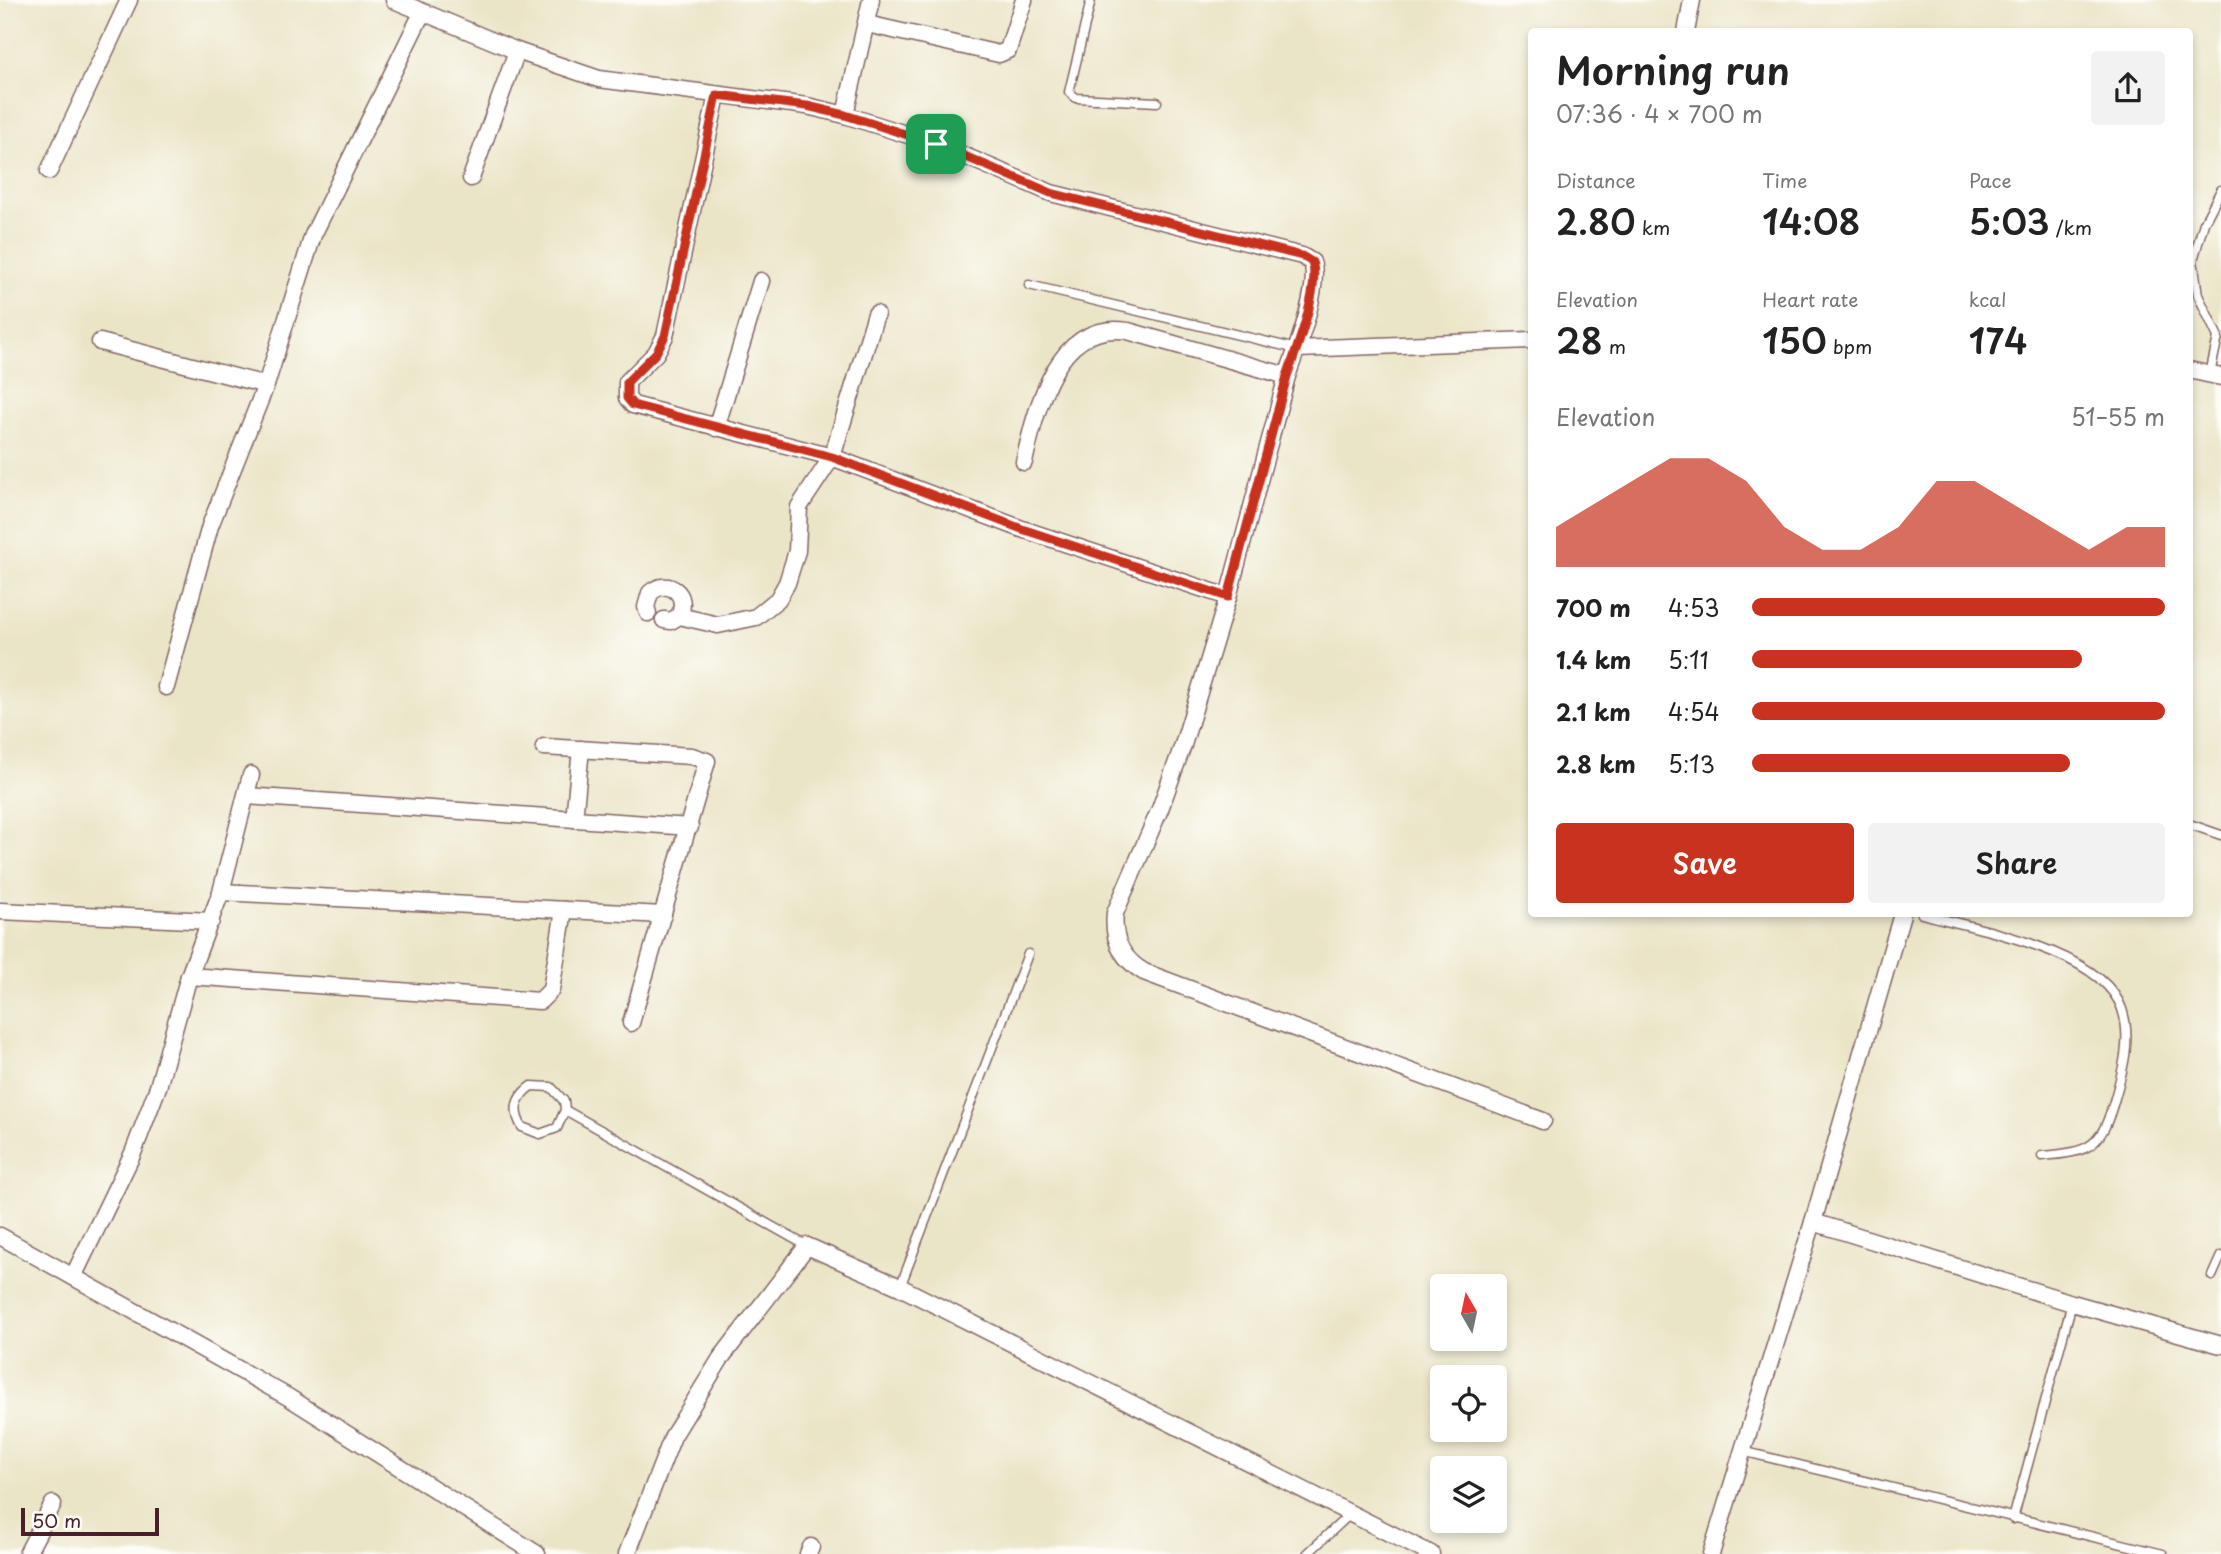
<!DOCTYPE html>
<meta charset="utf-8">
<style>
:root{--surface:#fff;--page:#f2f2f2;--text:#222;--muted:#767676;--accent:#c8321e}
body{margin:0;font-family:"Playpen Sans",sans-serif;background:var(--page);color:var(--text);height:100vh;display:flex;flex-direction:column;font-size:26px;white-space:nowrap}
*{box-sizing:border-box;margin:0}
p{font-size:23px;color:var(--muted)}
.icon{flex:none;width:38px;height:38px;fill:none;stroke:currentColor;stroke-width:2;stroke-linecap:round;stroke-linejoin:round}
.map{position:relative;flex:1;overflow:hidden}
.panel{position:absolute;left:1528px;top:28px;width:665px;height:889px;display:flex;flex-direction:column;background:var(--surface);border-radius:7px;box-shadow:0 4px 10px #0003}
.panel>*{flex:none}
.needle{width:46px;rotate:351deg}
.fabs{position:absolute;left:1430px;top:1274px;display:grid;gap:14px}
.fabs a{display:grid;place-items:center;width:77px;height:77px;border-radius:7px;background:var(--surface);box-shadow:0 4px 10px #0003;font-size:35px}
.scale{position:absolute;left:21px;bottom:18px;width:138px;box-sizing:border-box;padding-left:7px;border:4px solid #4a1f2b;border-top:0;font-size:19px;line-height:24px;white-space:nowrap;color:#4a1f2b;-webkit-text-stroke:5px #fdfcf7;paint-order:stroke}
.pin{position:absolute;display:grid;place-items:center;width:60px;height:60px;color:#fff;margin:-30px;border-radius:14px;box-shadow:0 4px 10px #0006}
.round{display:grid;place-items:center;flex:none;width:74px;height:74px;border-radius:7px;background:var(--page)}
.headline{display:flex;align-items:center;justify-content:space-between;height:119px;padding:0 28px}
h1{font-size:38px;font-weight:600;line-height:52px}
.figures{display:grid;grid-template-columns:repeat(3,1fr);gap:10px;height:119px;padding:7px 28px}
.figures div{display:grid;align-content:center}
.figures b{font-size:35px;font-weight:600}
.figures small{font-size:19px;font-weight:400}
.figures p{font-size:19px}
.chart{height:196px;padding:14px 28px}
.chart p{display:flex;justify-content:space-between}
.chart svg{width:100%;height:126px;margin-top:7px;fill:var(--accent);opacity:.7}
.action{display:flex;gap:14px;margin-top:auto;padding:14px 28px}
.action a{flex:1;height:80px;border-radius:7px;background:var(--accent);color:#fff;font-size:28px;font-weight:600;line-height:80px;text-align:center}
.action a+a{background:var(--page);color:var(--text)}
ul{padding:0 28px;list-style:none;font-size:23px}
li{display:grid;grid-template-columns:112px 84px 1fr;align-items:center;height:52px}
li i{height:18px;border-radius:9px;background:var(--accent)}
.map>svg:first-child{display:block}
</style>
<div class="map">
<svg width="2221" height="1554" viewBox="0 0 2221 1554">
<rect width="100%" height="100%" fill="#fdfcf7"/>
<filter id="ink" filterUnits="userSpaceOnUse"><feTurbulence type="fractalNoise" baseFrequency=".0143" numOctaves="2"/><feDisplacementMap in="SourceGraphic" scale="14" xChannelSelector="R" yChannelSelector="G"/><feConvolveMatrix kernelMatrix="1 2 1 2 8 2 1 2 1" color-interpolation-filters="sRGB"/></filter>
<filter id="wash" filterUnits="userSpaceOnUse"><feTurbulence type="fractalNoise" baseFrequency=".00686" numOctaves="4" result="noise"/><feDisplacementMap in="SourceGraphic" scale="28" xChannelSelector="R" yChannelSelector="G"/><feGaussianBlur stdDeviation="1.57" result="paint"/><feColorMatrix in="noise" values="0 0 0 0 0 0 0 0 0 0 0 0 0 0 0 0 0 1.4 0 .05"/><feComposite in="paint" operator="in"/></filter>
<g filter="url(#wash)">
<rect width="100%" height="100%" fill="#ebe5c8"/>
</g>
<g filter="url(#ink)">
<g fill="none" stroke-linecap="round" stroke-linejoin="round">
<g stroke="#826462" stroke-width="11">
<g id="lane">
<path d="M 1091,0 L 1069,92 L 1076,98 L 1157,102"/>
<path d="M 1029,285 L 1297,349"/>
<path d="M 2210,374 L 2218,337 L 2198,295 L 2193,260 L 2204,223 L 2221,190"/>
<path d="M 2189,824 L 2221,835"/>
<path d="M 1922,914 C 1976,929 2102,950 2122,1009 C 2132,1038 2123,1070 2115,1098 C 2101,1147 2092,1152 2042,1156"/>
<path d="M 565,1110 L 557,1128 L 540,1134 L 522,1127 C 512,1110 516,1097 531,1086 L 551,1087 L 564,1101 L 565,1110 L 807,1246"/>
<path d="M 2212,1276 L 2221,1256"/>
<path d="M 900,1287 L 1028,954"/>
<path d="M 1742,1451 L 2163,1554"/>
<path d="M 2013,1519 L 2072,1303"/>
<path d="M 1307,1554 L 1349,1515"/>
</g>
</g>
<g stroke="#826462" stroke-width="19">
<g id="street">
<path d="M 394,0 L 517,51 L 599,79 L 807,106 L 845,115 L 937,144 L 1051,193 L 1302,256 L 1312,262 C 1321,286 1296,351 1287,376 L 1228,597 L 1183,745 L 1160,809 L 1115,913 C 1112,940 1122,959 1144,972 L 1543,1121"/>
<path d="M 867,24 L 999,54 L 1008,50 L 1024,0"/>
<path d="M 1686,32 L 1692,0"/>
<path d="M 717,95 L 665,336 L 656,353 L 627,382 L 627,398 L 633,405 L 832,457 L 1022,529 L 1228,597"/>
<path d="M 845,115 L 871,0"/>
<path d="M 49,171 L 129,0"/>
<path d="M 471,178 L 517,51"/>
<path d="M 100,342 L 266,385"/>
<path d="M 1297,349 L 1531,340"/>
<path d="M 2189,370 L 2221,377"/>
<path d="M 716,428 L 761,281"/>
<path d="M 1024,462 C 1036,410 1056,319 1128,331 L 1287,376"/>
<path d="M 648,613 L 646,607 L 650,593 C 668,577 690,594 679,616"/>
<path d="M 664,620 L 671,621 L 679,616 L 718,625 L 756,617 L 778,599 L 787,583 L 797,551 L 799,507 L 832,457 L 876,314"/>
<path d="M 166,687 L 210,526 L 266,385 L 313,235 L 422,13"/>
<path d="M 544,747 L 692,756 L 707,761 L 631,1023"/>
<path d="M 246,796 L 690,827"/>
<path d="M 574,819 L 581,749"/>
<path d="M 221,892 L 663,915"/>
<path d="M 0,911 L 211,921"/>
<path d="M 189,976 L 540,1001 L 551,990 L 564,910"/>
<path d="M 1813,1222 L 2072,1303 L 2221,1345"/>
<path d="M 0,1236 L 288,1397 L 537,1554"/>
<path d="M 74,1275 L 133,1153 L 158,1087 L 189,976 L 221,892 L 251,775"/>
<path d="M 27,1554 L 53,1504"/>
<path d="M 627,1554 L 673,1436 L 721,1358 L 807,1246 L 900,1287 L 1431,1554"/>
<path d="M 808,1554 L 811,1547"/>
<path d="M 1711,1554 L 1813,1222 L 1902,914"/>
</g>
</g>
<use href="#lane" stroke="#fff" stroke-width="8"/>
<use href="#street" stroke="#fff" stroke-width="16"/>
</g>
</g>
<g fill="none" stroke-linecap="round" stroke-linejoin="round" filter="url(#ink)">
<g stroke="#fff" stroke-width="14">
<path id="route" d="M 717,95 L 807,106 L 845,115 L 936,144 L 1051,193 L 1302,256 L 1312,262 C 1321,286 1296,351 1287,376 L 1228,597 L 1022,529 L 832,457 L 633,405 L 627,398 L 627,382 L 656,353 L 665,336 Z"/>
</g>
<use href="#route" stroke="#c8321e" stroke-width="9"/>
</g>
</svg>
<div class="fabs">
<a><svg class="needle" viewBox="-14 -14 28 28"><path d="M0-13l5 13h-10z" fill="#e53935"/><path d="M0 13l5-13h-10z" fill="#767676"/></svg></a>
<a><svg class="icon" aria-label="locate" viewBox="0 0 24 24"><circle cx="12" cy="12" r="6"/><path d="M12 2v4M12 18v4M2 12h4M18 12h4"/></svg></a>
<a><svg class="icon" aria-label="layers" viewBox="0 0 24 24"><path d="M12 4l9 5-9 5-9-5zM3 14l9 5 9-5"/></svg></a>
</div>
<div class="scale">50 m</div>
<div class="pin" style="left:936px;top:144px;background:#1e9e55"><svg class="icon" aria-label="arrive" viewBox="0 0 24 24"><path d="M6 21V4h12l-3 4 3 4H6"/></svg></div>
<section class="panel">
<div class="headline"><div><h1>Morning run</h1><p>07:36 · 4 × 700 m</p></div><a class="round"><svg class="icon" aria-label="share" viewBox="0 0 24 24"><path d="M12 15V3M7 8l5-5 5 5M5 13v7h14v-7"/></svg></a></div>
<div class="figures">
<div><p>Distance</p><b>2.80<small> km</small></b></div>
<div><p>Time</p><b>14:08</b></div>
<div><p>Pace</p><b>5:03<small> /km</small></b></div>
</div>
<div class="figures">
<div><p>Elevation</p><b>28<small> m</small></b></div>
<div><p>Heart rate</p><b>150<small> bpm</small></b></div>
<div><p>kcal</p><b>174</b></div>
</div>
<div class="chart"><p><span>Elevation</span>51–55 m</p>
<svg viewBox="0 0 160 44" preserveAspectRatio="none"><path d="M0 44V30L10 22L20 14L30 6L40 6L50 14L60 30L70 38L80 38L90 30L100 14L110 14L120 22L130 30L140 38L150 30L160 30V44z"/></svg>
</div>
<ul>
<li><b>700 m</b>4:53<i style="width:100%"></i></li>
<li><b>1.4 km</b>5:11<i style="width:80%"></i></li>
<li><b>2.1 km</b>4:54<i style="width:100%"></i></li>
<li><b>2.8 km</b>5:13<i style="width:77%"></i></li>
</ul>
<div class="action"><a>Save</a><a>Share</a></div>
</section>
</div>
